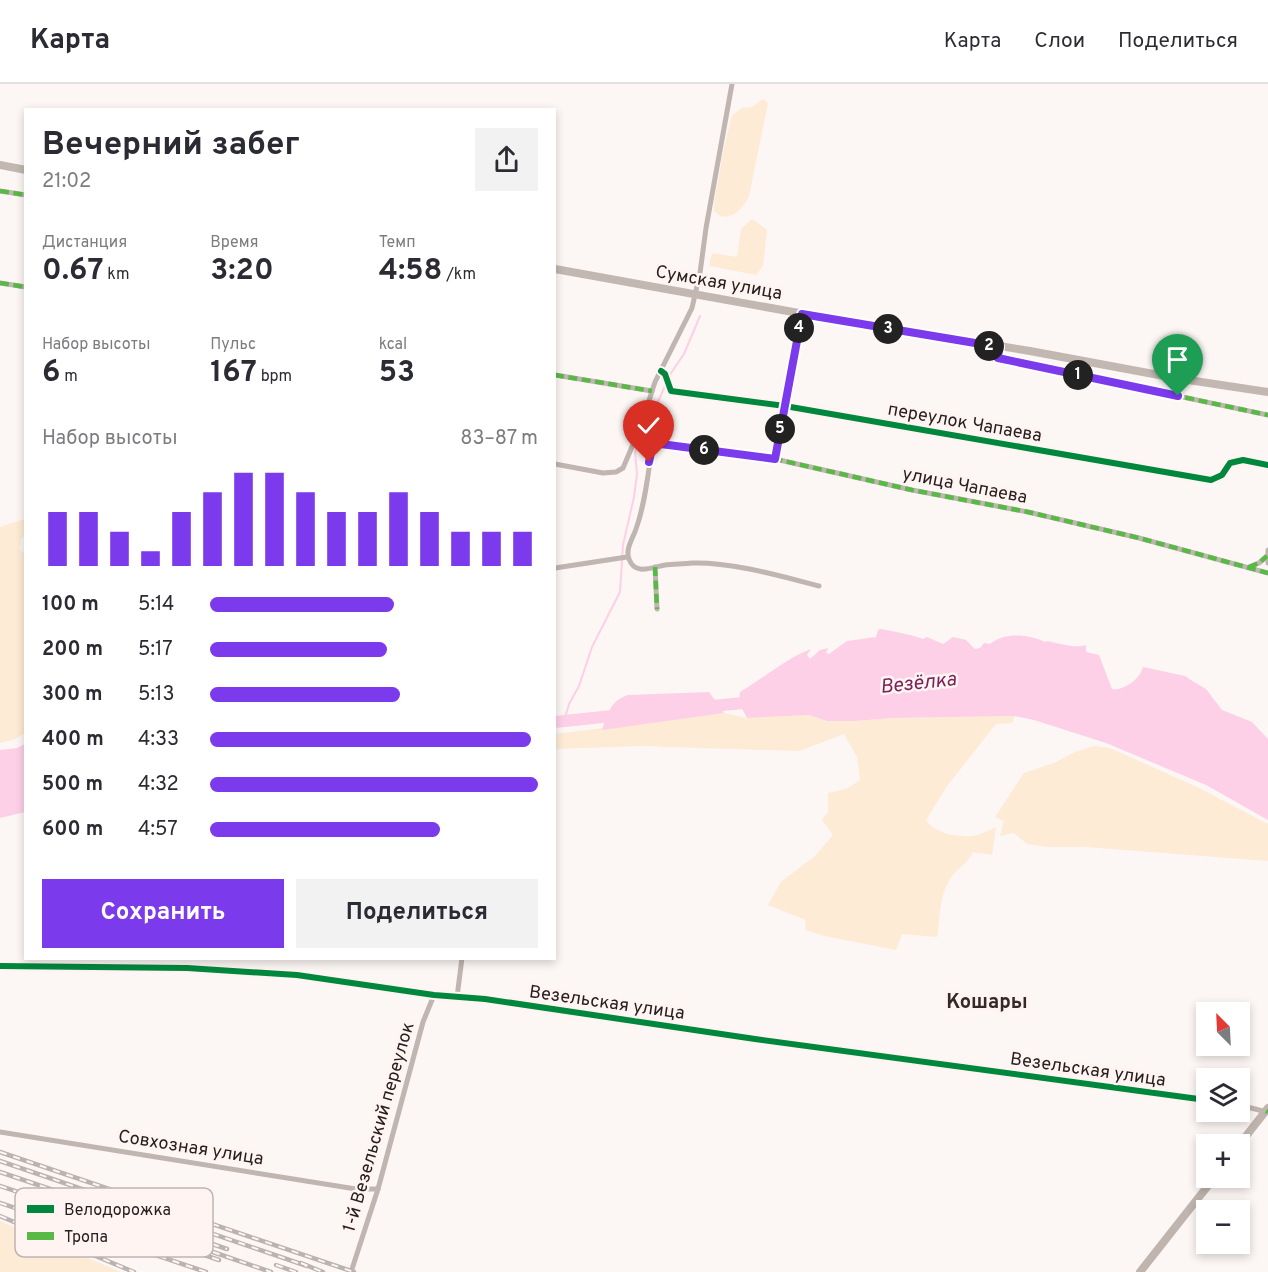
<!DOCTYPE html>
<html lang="ru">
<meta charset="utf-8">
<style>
:root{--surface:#fff;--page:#f2f2f3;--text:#2b2b33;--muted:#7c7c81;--line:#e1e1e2;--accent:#7c3aed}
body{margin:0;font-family:Overpass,sans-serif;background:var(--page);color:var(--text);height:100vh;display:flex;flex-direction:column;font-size:22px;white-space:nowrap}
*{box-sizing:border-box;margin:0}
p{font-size:20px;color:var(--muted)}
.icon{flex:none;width:33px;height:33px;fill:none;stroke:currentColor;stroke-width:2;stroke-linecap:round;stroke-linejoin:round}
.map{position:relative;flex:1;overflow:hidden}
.drawer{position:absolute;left:24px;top:24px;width:532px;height:852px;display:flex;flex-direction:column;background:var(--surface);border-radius:0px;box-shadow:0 3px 9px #0003}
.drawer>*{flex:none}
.needle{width:39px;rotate:336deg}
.controls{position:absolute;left:1196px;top:918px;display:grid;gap:12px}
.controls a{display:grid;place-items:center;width:54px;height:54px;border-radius:0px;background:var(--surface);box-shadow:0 3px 9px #0003;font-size:30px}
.pin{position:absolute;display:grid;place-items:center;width:51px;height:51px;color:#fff;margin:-62px -26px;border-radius:50% 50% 50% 0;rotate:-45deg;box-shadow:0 0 6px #0007}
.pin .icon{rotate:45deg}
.km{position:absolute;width:30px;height:30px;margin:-15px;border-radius:50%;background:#222;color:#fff;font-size:16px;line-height:30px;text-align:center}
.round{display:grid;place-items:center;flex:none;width:63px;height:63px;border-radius:0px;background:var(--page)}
.summary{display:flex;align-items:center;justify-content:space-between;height:102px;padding:0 18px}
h1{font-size:33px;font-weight:700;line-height:45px}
.stats{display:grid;grid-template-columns:repeat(3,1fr);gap:9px;height:102px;padding:6px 18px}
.stats div{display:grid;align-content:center}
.stats b{font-size:30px;font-weight:700}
.stats small{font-size:16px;font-weight:400}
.stats p{font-size:16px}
.chart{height:168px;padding:12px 18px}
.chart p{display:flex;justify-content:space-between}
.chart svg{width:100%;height:108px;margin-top:6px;stroke:var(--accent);stroke-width:6}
.button{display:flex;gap:12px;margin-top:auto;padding:12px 18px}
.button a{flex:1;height:69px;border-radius:0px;background:var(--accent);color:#fff;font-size:24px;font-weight:700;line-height:69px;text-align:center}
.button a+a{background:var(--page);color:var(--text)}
ul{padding:0 18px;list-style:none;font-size:20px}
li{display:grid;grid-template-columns:96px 72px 1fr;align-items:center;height:45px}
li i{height:15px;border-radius:8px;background:var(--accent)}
header{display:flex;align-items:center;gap:36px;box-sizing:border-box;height:84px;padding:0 30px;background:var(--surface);border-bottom:2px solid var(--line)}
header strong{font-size:28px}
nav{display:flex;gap:33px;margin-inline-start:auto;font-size:21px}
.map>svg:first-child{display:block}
</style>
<header>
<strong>Карта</strong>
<nav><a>Карта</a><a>Слои</a><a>Поделиться</a></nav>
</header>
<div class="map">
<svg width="1268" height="1188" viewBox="0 0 1268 1188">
<rect width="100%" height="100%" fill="#fcf6f4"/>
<g fill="#fdebd5">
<path d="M 763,15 L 768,19 L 749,112 C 744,124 727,142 714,127 L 714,120 L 724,64 L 732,31 L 742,24 L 752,23 Z"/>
<path d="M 752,135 L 767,146 L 763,182 L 756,191 L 710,182 L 710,175 L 713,169 L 737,173 L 741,145 Z"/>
<path d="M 24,435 L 25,451 L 21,455 L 20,466 L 26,470 L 25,649 L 15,655 L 0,659 L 0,443 Z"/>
<path d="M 724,629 L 747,634 L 809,631 L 827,637 L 855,637 L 893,634 L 1015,632 L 1012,639 L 996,640 L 947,702 L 926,736 C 935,750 961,755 978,751 C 984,749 990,746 996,743 L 992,771 L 973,768 C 967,781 956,784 949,797 C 939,813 940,835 937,853 L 902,850 L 896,866 L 825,852 L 805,846 L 806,836 L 768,821 L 781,798 L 815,772 L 833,751 L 822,736 L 828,728 L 828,709 L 846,705 L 860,696 L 857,673 L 844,650 L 799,667 L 641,662 L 555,665 L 555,650 Z"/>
<path d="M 1094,662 L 1110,664 L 1197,703 L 1268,740 L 1268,777 L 1086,763 L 1050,763 L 1027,760 L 1014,749 L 1000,752 L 1004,737 L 995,733 L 1024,689 L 1054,679 L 1075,668 Z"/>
<path d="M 0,1137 L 121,1188 L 0,1188 Z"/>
</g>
<g fill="#fdd0e7">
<path d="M 880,545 C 888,546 917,552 923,555 L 927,553 L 943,560 L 953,553 L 966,556 L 975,565 L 980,564 L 984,559 L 990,560 C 1004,548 1029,550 1045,558 L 1047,557 C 1057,559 1077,565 1086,561 L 1086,568 L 1099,571 L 1112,605 C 1124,607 1140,595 1143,583 L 1185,592 L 1194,598 L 1206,605 L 1222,626 L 1252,638 L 1268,655 L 1268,736 L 1206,701 L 1106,659 L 1034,636 L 1015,632 L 893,634 L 855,637 L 827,637 L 809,631 L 747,634 L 739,619 L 740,608 C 764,594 785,575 811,565 L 807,571 L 810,575 L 820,566 L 828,564 L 826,569 L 829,570 L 847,557 L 876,553 L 878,546 Z"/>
<path d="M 709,608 L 724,629 L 602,646 C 608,629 610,617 628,611 Z"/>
<path d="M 25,660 L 25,728 L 0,734 L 0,666 L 17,664 Z"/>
</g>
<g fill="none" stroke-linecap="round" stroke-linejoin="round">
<path stroke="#fdd0e7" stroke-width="2" d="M 564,637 L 569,620 L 579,602 L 592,563 L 620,508 L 623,461 L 634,413 L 637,390 L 635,368 L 671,289 L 684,270 L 700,232"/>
<g stroke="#fdd0e7" stroke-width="12">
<path d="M 702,623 L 754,618"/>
<path d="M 555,638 L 622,631"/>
</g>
<g stroke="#c0b5b0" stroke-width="5">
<path d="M 0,107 L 26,111"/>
<path d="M 0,199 L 26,203"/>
<path d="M 999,263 L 998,274 L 1268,331"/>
<path d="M 661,287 L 665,290 L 671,307 L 785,322 L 1211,396 L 1222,391 L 1230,379 L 1243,376 L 1268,381"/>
<path d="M 555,291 L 652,307"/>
<path d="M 1171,311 L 1175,294"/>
<path d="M 640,344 L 653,359"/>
<path d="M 653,359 L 775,375 L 912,406 L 1028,428 L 1139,454 L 1268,489"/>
<path d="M 653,359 C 648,387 646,417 636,445 C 633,454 625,465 629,475 C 635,492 652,483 665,481 C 674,480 683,480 692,479 C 733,478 780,492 819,502"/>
<path d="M 775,375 L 802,229"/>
<path d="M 555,380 L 603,389 L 616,388 L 623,384 L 640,344 L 655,298 L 692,224 L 700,189 L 706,144 L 732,0"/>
<path d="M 1268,466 L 1268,479"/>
<path d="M 655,483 L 657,525"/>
<path d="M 1249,483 L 1259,479 L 1267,472"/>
<path d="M 555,484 L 627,473"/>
<path d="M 0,882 L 187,884 L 297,891 L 434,911 L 485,915 L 755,955 L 1206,1016"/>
<path d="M 457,913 L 462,874"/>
<path d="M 1239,1021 L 1267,1028"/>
<path d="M 0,1048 L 356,1105 L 378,1105"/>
<path d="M 352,1185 L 378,1105 L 423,938 L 434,911"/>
</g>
<g stroke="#c0b5ae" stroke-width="8">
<path d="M 1239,1061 L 1268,1024"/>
<path d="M 1140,1188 L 1214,1094"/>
</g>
<g stroke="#c2b7b1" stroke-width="8">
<path d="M 0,81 L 26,86"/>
<path d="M 555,185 L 832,235 L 1030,267 L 1175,294 L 1268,308"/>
</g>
<g stroke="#bbb3b0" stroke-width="4.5">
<g id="rail">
<path d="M 0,1068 L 354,1188"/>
<path d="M 0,1077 L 307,1182"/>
<path d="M 0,1088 L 227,1165"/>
<path d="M 0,1102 L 219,1176"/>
<path d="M 0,1119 L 206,1188"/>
<path d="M 0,1132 L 134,1188"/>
<path d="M 213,1168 L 271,1188"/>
<path d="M 301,1179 L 323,1188"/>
<path d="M 276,1181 L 296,1188"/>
</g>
</g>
<use href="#rail" stroke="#fff4f1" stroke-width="2" stroke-dasharray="7" stroke-linecap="butt"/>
<g stroke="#58b947" stroke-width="4.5" stroke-dasharray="9 4.5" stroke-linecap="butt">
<path d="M 0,107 L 26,111"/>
<path d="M 0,199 L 26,203"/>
<path d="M 999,263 L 998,274 L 1268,331"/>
<path d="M 555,291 L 652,307"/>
<path d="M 1171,311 L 1175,294"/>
<path d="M 653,359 L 775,375 L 912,406 L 1028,428 L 1139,454 L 1268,489"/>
<path d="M 655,483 L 657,525"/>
<path d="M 1249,483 L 1259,479 L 1267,472"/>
<path d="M 1266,1027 L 1268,1028"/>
</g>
<g stroke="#fff4f1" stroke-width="10">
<g id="cycleway">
<path d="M 661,287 L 665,290 L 671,307 L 785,322 L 1211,396 L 1222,391 L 1230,379 L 1243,376 L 1268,381"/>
<path d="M 0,882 L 187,884 L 297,891 L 434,911 L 485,915 L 755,955 L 1206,1016"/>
</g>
</g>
<use href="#cycleway" stroke="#00873e" stroke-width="6"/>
</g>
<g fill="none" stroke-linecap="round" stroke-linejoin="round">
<g stroke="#fff" stroke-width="12">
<path id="route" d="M 649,378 L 653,359 L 775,375 L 802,230 L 999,263 L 998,274 L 1178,312"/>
</g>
<use href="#route" stroke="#7c3aed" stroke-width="8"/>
</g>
<g text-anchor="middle" stroke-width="5" stroke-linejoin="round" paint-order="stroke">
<g font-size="18" fill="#25201f" stroke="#fff4f1">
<text transform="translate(719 198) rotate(10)" y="6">Сумская улица</text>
<text transform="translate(965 338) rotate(10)" y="6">переулок Чапаева</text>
<text transform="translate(965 401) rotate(11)" y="6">улица Чапаева</text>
<text transform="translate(607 918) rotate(8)" y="6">Везельская улица</text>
<text transform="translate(1088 985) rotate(8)" y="6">Везельская улица</text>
<text transform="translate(378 1043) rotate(-74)" y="6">1-й Везельский переулок</text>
<text transform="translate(191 1063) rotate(9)" y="6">Совхозная улица</text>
</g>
<g font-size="20" font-style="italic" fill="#792259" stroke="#fff4f1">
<text transform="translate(918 598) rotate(-6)" y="7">Везёлка</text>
</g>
<g font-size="20" font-weight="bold" fill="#332927" stroke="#fff4f1">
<text x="987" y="924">Кошары</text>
</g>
</g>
<rect x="15" y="1104" width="198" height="69" rx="9" fill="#fff4f1" stroke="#beb4b2" stroke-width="1.5"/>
<rect x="27" y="1121" width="27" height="8" fill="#00873e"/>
<rect x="27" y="1148" width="27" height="8" fill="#58b947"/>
<g font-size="16" fill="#25201f">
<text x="64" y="1131">Велодорожка</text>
<text x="64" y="1158">Тропа</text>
</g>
</svg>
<div class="controls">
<a><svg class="needle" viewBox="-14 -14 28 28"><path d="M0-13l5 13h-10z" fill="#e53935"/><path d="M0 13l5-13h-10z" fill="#7c7c81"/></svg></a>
<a><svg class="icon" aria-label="layers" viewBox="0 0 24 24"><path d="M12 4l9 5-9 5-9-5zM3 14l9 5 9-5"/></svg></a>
<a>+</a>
<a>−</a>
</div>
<div class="pin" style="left:1178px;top:312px;background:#1e9e55"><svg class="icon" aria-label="arrive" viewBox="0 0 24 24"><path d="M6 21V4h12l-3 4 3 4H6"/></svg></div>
<div class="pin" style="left:649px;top:378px;background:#d93025"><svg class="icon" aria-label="check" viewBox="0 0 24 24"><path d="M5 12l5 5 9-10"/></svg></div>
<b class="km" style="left:1078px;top:291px">1</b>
<b class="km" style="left:989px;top:262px">2</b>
<b class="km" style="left:888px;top:245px">3</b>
<b class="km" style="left:799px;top:244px">4</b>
<b class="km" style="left:780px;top:345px">5</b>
<b class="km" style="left:704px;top:366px">6</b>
<section class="drawer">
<div class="summary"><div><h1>Вечерний забег</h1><p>21:02</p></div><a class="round"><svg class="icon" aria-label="share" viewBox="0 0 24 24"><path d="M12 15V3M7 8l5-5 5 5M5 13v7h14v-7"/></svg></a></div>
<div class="stats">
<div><p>Дистанция</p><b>0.67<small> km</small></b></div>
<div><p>Время</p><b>3:20</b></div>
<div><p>Темп</p><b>4:58<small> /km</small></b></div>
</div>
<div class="stats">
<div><p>Набор высоты</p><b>6<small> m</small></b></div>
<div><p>Пульс</p><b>167<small> bpm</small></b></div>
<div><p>kcal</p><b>53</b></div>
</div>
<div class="chart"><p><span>Набор высоты</span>83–87 m</p>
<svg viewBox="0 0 160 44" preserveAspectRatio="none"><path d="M5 44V22M15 44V22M25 44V30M35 44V38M45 44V22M55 44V14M65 44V6M75 44V6M85 44V14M95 44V22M105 44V22M115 44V14M125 44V22M135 44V30M145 44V30M155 44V30"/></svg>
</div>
<ul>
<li><b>100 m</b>5:14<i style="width:56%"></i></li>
<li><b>200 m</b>5:17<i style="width:54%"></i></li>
<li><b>300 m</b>5:13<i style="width:58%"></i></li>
<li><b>400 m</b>4:33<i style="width:98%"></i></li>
<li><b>500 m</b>4:32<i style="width:100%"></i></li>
<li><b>600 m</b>4:57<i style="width:70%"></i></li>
</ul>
<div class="button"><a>Сохранить</a><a>Поделиться</a></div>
</section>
</div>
